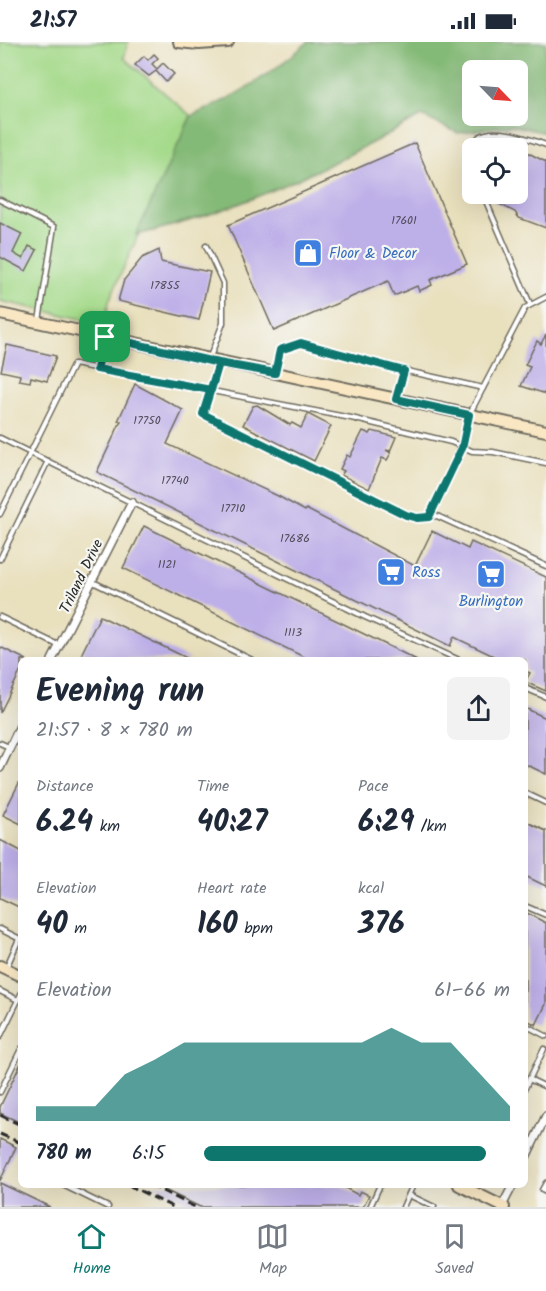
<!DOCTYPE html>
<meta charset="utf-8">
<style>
:root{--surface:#fff;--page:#f2f2f3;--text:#1f2937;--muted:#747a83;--line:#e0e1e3;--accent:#0f766e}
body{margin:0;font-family:Kalam,sans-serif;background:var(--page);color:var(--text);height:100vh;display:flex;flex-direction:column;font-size:22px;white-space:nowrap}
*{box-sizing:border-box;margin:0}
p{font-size:20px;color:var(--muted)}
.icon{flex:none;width:33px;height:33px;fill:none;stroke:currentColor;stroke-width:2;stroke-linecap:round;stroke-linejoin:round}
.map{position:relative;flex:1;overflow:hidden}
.details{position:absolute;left:18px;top:615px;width:510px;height:531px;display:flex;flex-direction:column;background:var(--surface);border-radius:9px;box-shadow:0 6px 24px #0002}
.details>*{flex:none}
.needle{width:39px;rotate:115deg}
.tools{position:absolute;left:462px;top:18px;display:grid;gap:12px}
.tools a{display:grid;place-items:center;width:66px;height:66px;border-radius:9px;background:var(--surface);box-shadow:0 6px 24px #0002;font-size:30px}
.pin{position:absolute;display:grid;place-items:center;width:51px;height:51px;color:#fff;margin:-26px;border-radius:12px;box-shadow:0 3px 9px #0006}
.round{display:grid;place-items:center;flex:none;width:63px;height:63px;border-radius:9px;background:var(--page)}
.headline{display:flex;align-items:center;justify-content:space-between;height:102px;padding:0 18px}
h1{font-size:33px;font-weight:800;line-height:45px}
.stats{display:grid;grid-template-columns:repeat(3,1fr);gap:9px;height:102px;padding:6px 18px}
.stats div{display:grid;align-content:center}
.stats b{font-size:30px;font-weight:800}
.stats small{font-size:16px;font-weight:400}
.stats p{font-size:16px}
.chart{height:168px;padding:12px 18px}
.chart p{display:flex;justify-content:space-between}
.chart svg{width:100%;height:108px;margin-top:6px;fill:var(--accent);opacity:.7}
ul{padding:0 18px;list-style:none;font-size:20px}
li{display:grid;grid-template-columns:96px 72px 1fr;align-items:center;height:45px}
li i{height:15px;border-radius:8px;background:var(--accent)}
.status{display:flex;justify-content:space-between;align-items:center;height:42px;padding:0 30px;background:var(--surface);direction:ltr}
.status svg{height:16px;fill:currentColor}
.menu{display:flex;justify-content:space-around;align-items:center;height:84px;border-top:2px solid var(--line);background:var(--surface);font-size:16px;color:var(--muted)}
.menu a{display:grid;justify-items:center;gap:3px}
.menu .on{color:var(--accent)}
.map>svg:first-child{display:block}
</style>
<div class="status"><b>21:57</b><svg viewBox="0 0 49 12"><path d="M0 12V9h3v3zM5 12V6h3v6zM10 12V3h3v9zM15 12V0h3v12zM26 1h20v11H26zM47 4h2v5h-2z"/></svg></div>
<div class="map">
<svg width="546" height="1165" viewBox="0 0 546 1165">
<rect width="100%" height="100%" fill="#f6f6f2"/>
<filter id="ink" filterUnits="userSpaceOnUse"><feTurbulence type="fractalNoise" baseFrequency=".0167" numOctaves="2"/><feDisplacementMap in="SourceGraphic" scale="12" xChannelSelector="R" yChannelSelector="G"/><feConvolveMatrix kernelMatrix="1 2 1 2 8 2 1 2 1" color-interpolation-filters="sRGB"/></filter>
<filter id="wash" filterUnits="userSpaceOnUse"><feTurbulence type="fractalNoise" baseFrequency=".008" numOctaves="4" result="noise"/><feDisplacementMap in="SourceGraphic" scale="24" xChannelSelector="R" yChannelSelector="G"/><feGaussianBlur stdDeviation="1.35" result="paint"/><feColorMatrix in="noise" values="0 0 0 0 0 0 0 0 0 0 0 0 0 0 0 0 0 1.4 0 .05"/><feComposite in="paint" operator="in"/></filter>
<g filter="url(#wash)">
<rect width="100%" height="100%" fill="#e9e0be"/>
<path fill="#a5da8b" stroke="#68825b" stroke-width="1.5" d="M 0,0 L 128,0 L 124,16 L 191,74 L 109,259 L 105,282 L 0,259 Z"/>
<path fill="#84ba77" stroke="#587251" stroke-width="1.5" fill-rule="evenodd" d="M 308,0 L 546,0 L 546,91 L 511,83 L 458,91 L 422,74 C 329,125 241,169 136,193 L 191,74 C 235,56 273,31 308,0 ZM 472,28 L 518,28 L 518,74 L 472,74 Z"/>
<g id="blocks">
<g fill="#bdafe8">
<path d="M 154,12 L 158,16 L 152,22 L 157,27 L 163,21 L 174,32 L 166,40 L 156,29 L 149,34 L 135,23 L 144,14 L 148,18 Z"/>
<path d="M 415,101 L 467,222 L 430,238 L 432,243 L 419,249 L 417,244 L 394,254 L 388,239 L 274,289 L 228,183 Z"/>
<path d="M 509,101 L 546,120 L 546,186 L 519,176 L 515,170 L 493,159 L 497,152 L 518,152 L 518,106 L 506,106 Z"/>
<path d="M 0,181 L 22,192 L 13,211 L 23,217 L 29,204 L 37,208 L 26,229 L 0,215 Z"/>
<path d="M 159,208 L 161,220 L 210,230 L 199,278 L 118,259 L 124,238 L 142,216 Z"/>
<path d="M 546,292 L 546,352 L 521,344 L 530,325 L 525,323 L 537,299 L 541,302 Z"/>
<path d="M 7,303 L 56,314 L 47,339 L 31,335 L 30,340 L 19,338 L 20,333 L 1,329 Z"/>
<path d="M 135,342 L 183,368 L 167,402 L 278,454 L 305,469 L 306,467 L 415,524 L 432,489 L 468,507 L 471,500 L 546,535 L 546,649 L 525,640 L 530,631 L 525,629 L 525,618 L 502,618 L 454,595 L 450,604 L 97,430 L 121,379 L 118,379 Z"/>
<path d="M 257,363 L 290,383 L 292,381 L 301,386 L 308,372 L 331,384 L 314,419 L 243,383 L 253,364 Z"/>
<path d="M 363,389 L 370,392 L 372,389 L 396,395 L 390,409 L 386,408 L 391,411 L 387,418 L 382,416 L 369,447 L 341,433 L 344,429 L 340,427 L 347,413 L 350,415 Z"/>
<path d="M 144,484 L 417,618 L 310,618 L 123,526 Z"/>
<path d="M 100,574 L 191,618 L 79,617 Z"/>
<path d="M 0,605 L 27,618 L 21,618 L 21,628 L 0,671 Z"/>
<path d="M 525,666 L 546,676 L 546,732 L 525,722 Z"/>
<path d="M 21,737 L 21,782 L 3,773 Z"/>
<path d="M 525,779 L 546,789 L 546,844 L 525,834 Z"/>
<path d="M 0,798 L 21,809 L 21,866 L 0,856 Z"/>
<path d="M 525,870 L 546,881 L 546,962 L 536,983 L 525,977 Z"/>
<path d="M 21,1021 L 21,1081 L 0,1071 L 0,1065 Z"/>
<path d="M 0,1097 L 16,1105 L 0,1139 Z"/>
<path d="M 0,1141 L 50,1165 L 0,1165 Z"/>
<path d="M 154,1143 L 340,1143 L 358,1153 L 360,1149 L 369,1153 L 363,1165 L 200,1165 Z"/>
</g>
</g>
</g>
<g filter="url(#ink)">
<use href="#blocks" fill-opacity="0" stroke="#6e6a5e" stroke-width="1.5"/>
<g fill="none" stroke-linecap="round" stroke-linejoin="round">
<g stroke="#6e6a5e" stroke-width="7">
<g id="lane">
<path d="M 472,127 L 468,117 C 471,110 473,100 479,95 C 495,84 530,97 546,103"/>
<path d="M 483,152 L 530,262"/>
<path d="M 0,158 L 54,185 L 39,279"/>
<path d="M 206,204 L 223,241 L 223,281 L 210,315"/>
<path d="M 219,321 L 203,373 L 406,473 L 417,476 L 437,474 L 546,524"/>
<path d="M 97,327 L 105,295"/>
<path d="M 275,331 L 280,308 L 301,301 L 389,325 L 483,346"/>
<path d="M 396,357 L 404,329"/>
<path d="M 0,396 L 365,575 L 459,618"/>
<path d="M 0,472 L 74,322 L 351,376 L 451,400 L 472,409 L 493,410 L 546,421"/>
<path d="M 429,474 L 462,406 L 469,373 L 525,266 L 546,255"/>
<path d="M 0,517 L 48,419"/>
<path d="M 93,540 L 252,618"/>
<path d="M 0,575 L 60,604"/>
<path d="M 525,646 L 546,655"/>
<path d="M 0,701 L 9,705"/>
<path d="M 525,751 L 546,761"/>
<path d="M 525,864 L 546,873"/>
<path d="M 0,887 L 20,897"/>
<path d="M 6,926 L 19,897"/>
<path d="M 0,949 L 18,958"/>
<path d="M 525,983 L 546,994"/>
<path d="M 0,995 L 21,952"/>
<path d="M 529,1037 L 546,1045"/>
<path d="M 525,1046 L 544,1007"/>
<path d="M 0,1050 L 21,1007"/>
<path d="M 546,1141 L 542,1148 L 546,1150"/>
<path d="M 63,1143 L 108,1165"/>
<path d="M 409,1153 L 434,1165"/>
<path d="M 370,1165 L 380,1143"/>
<path d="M 403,1165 L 413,1143"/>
</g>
</g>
<g stroke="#6e6a5e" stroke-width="10">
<g id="street">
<path d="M 52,618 L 132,460"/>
<path d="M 0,726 L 21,682"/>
<path d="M 525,1117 L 546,1074"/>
<path d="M 502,1164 L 513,1143"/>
</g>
</g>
<g stroke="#6e6a5e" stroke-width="14">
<g id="secondary">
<path d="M 179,0 L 199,2 L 228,0"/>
<path d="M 0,272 L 546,389"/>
<path d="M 0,924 L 21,934"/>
<path d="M 459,1143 L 504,1165"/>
</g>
</g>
<use href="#lane" stroke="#fff" stroke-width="4"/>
<use href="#street" stroke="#fff" stroke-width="7"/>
<use href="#secondary" stroke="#f9e7c3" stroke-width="10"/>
<g stroke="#2b2b2b" stroke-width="3" stroke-dasharray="9 4.5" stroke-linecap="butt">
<path d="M 0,1073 L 21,1083"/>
<path d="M 0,1092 L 21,1101"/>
<path d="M 128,1143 L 173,1165"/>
<path d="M 150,1143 L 195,1165"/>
</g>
</g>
</g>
<g fill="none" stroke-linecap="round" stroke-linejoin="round" filter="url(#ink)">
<g stroke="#fff" stroke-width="12">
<path id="route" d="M 105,295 L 219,321 L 203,372 L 406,473 L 417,476 L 429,475 L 462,406 L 469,373 L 396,357 L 404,329 L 301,301 L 280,308 L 275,331 L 219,321 L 211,348 L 97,327 L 105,295"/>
</g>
<use href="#route" stroke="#0f766e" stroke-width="8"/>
</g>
<defs>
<g id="shop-square" transform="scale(1.5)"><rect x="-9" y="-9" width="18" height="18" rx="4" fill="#3f7fe0" stroke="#f6f6f2"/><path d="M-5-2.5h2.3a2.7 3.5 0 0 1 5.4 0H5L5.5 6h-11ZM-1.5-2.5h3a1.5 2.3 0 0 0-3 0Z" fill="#fff"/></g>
<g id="supermarket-square" transform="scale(1.5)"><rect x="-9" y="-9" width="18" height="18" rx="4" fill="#3f7fe0" stroke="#f6f6f2"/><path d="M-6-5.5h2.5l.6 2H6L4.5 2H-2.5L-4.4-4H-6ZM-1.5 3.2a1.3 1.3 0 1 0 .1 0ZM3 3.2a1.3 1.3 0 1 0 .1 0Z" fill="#fff"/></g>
</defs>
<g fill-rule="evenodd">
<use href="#shop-square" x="308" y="211"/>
<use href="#supermarket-square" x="391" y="530"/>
<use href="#supermarket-square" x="491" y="532"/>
</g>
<g text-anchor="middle" stroke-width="4.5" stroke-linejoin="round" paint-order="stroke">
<g font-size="12" fill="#504c5a">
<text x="404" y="182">17601</text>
<text x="165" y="247">17855</text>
<text x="147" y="382">17750</text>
<text x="175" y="442">17740</text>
<text x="233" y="470">17710</text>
<text x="295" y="500">17686</text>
<text x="167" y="526">1121</text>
<text x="293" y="594">1113</text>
</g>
<g font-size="15" fill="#366cbe" stroke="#f6f6f2" text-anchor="start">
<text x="329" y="216">Floor &amp; Decor</text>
<text x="412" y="535">Ross</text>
<text x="491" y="564" text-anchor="middle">Burlington</text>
</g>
<g font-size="15" fill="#2b2b2b" stroke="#f6f6f2">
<text transform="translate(81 534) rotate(-64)" y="5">Triland Drive</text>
</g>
</g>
</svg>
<div class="tools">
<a><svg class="needle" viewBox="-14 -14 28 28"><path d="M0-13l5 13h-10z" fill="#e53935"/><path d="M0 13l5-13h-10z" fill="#747a83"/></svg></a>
<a><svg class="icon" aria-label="locate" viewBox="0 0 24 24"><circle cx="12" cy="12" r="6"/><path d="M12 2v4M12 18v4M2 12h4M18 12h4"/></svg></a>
</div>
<div class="pin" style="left:105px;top:295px;background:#1e9e55"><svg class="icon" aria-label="arrive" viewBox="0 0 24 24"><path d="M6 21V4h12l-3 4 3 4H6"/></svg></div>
<section class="details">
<div class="headline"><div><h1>Evening run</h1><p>21:57 · 8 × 780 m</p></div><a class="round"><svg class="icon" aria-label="share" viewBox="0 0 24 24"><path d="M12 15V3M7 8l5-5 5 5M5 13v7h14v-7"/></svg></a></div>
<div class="stats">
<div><p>Distance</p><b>6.24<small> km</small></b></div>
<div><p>Time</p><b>40:27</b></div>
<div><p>Pace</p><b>6:29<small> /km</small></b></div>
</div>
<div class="stats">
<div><p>Elevation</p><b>40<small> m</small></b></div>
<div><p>Heart rate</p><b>160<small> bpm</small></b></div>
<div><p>kcal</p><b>376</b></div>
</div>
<div class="chart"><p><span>Elevation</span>61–66 m</p>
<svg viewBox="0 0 160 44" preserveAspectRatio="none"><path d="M0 44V38L10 38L20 38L30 25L40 19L50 12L60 12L70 12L80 12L90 12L100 12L110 12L120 6L130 12L140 12L150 25L160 38V44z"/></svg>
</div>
<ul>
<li><b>780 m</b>6:15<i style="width:92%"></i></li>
</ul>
</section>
</div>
<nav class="menu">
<a class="on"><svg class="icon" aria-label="home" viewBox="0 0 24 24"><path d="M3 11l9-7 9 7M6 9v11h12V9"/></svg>Home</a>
<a><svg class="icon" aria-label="map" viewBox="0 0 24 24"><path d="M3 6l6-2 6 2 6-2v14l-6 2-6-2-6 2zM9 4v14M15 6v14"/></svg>Map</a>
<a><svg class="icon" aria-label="saved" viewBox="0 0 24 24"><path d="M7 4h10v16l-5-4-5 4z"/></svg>Saved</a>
</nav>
